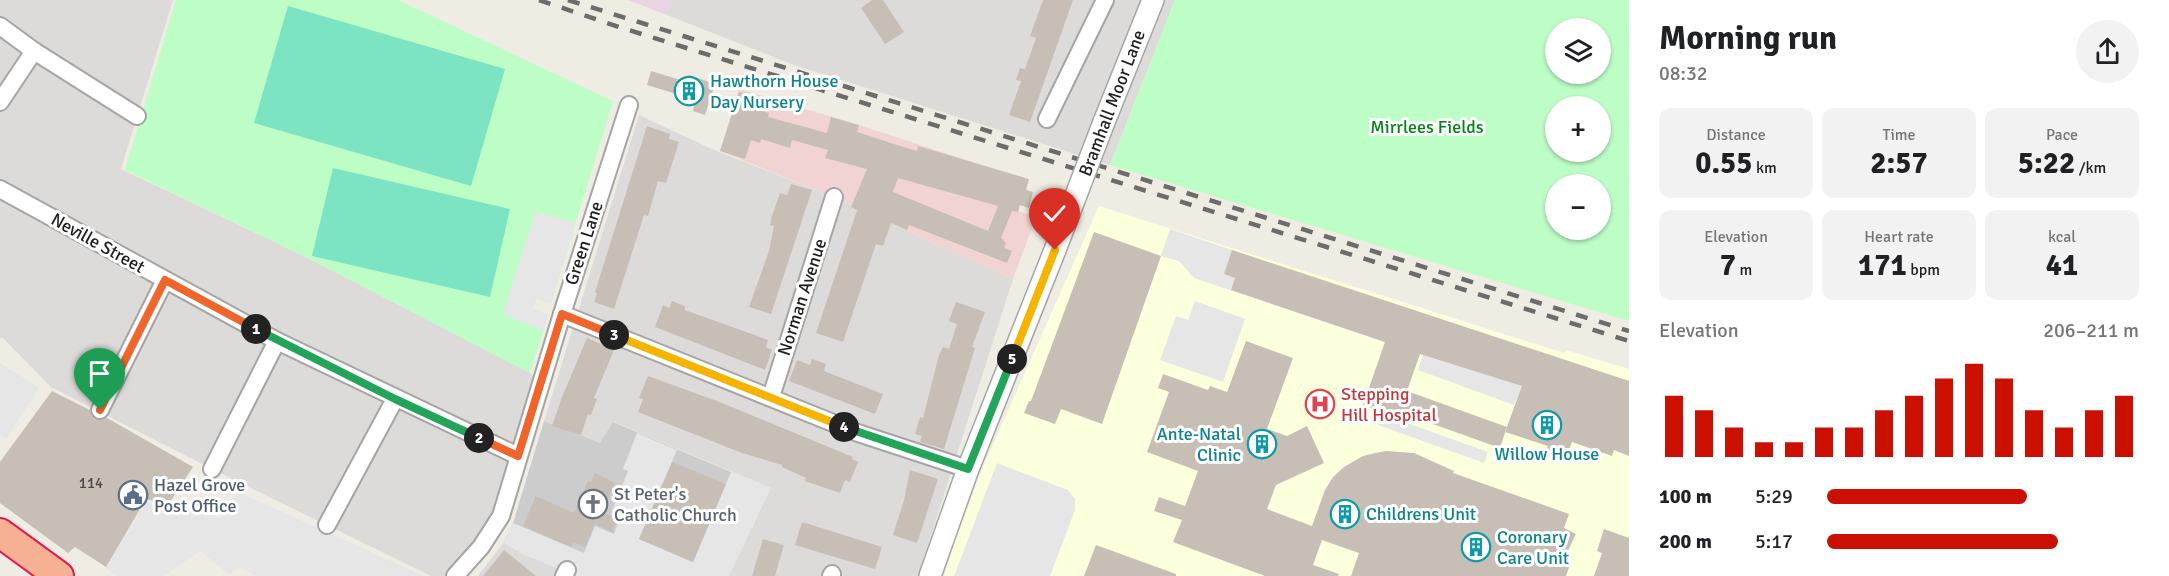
<!DOCTYPE html>
<meta charset="utf-8">
<style>
:root{--surface:#fff;--page:#f2f2f2;--text:#202124;--muted:#757577;--accent:#cb0f00}
body{margin:0;font-family:Signika,sans-serif;background:var(--page);color:var(--text);height:100vh;display:flex;flex-direction:column;font-size:22px;white-space:nowrap}
*{box-sizing:border-box;margin:0}
p{font-size:20px;color:var(--muted)}
.icon{flex:none;width:33px;height:33px;fill:none;stroke:currentColor;stroke-width:2;stroke-linecap:round;stroke-linejoin:round}
.map{position:relative;flex:1;overflow:hidden}
.panel{display:flex;flex-direction:column;background:var(--surface);width:540px}
.panel>*{flex:none}
.controls{position:absolute;left:1545px;top:18px;display:grid;gap:12px}
.controls a{display:grid;place-items:center;width:66px;height:66px;border-radius:50%;background:var(--surface);box-shadow:0 2px 4px #0004;font-size:30px}
.pin{position:absolute;display:grid;place-items:center;width:51px;height:51px;color:#fff;margin:-62px -26px;border-radius:50% 50% 50% 0;rotate:-45deg;box-shadow:0 0 6px #0007}
.pin .icon{rotate:45deg}
.km{position:absolute;width:30px;height:30px;margin:-15px;border-radius:50%;background:#222;color:#fff;font-size:16px;line-height:30px;text-align:center}
.round{display:grid;place-items:center;flex:none;width:63px;height:63px;border-radius:32px;background:var(--page)}
.summary{display:flex;align-items:center;justify-content:space-between;height:102px;padding:0 30px}
h1{font-size:33px;font-weight:700;line-height:45px}
.figures{display:grid;grid-template-columns:repeat(3,1fr);gap:9px;height:102px;padding:6px 30px}
.figures div{display:grid;align-content:center;border-radius:12px;background:var(--page);text-align:center}
.figures b{font-size:30px;font-weight:700}
.figures small{font-size:16px;font-weight:400}
.figures p{font-size:16px}
.chart{height:168px;padding:12px 30px}
.chart p{display:flex;justify-content:space-between}
.chart svg{width:100%;height:108px;margin-top:6px;stroke:var(--accent);stroke-width:6}
ul{padding:0 30px;list-style:none;font-size:20px}
li{display:grid;grid-template-columns:96px 72px 1fr;align-items:center;height:45px}
li i{height:15px;border-radius:8px;background:var(--accent)}
main{display:flex;flex:1;min-height:0}
.map>svg:first-child{display:block}
</style>
<main>
<div class="map">
<svg width="1629" height="576" viewBox="0 0 1629 576">
<rect width="100%" height="100%" fill="#efece3"/>
<g fill="#dcdbda">
<path d="M 0,0 L 173,0 L 121,169 L 312,260 L 530,373 L 541,382 L 501,516 L 455,576 L 431,576 L 212,469 L 51,387 L 2,337 L 0,339 Z"/>
<path d="M 672,0 L 1175,0 L 1110,165 L 794,65 L 667,15 Z"/>
<path d="M 639,115 L 714,150 L 834,197 L 1013,279 L 918,576 L 729,576 L 771,488 L 614,422 L 600,444 L 544,421 Z"/>
<path d="M 503,543 L 524,555 L 564,571 L 570,576 L 478,576 Z"/>
</g>
<path fill="#f1d4d1" d="M 739,89 L 859,125 L 1021,178 L 1012,209 L 1036,217 L 1013,279 L 834,197 L 720,151 Z"/>
<path fill="#e9d4e3" d="M 628,0 L 672,0 L 667,15 Z"/>
<path fill="#fcffdc" d="M 1099,206 L 1564,353 L 1566,350 L 1629,369 L 1629,576 L 944,576 L 957,535 L 983,467 Z"/>
<path fill="#ccc" d="M 544,421 L 600,443 L 613,422 L 771,489 L 729,576 L 564,571 L 524,555 L 503,543 L 513,523 Z"/>
<g fill="#bdfdc6" fill-rule="evenodd">
<path d="M 176,0 L 398,0 L 613,101 L 551,303 L 536,299 L 533,309 L 548,315 L 530,373 L 312,260 L 125,170 Z"/>
<path d="M 1175,0 L 1629,0 L 1629,321 L 1110,165 ZM 1600,28 L 1600,74 L 1556,74 L 1556,28 ZM 1600,106 L 1600,152 L 1556,152 L 1556,106 ZM 1600,184 L 1600,230 L 1556,230 L 1556,184 Z"/>
</g>
<g fill="#7ce4c3">
<path d="M 288,6 L 505,69 L 471,186 L 254,123 Z"/>
<path d="M 333,168 L 510,209 L 490,297 L 312,256 Z"/>
</g>
<g fill="#e6e6e6">
<path d="M 535,212 L 575,222 L 551,303 L 536,299 L 533,309 L 548,315 L 543,331 L 503,314 Z"/>
<path d="M 1170,229 L 1451,324 L 1629,381 L 1540,406 L 1517,398 L 1514,405 L 1418,370 L 1423,355 L 1194,278 L 1179,261 L 1161,256 Z"/>
<path d="M 1195,301 L 1245,319 L 1223,382 L 1160,360 L 1176,316 L 1188,320 Z"/>
<path d="M 0,363 L 39,388 L 6,439 L 0,435 Z"/>
<path d="M 1382,414 L 1488,452 L 1484,463 L 1378,425 Z"/>
<path d="M 637,433 L 677,450 L 639,539 L 693,562 L 731,472 L 771,489 L 729,576 L 570,576 L 564,571 L 524,555 L 503,543 L 513,523 L 584,553 L 595,526 L 614,534 L 621,515 L 612,511 L 628,471 L 623,469 Z"/>
<path d="M 997,463 L 1068,490 L 1075,499 L 1075,510 L 1050,576 L 954,576 Z"/>
<path d="M 238,492 L 424,576 L 256,576 L 239,567 L 229,575 L 200,551 L 164,576 L 117,576 L 105,568 L 147,502 L 169,511 L 182,497 L 220,519 Z"/>
</g>
<g fill="#c7bfb6" fill-rule="evenodd">
<path d="M 872,0 L 883,0 L 904,32 L 885,44 L 861,8 Z"/>
<path d="M 1043,0 L 1073,0 L 1030,122 L 1009,115 L 1021,81 L 1016,80 L 1020,68 L 1025,69 L 1036,38 L 1030,36 Z"/>
<path d="M 651,71 L 687,82 L 689,75 L 715,84 L 705,115 L 693,111 L 694,106 L 681,102 L 683,96 L 647,85 Z"/>
<path d="M 739,92 L 762,99 L 759,110 L 769,113 L 768,117 L 827,133 L 831,117 L 859,125 L 857,132 L 897,145 L 917,151 L 918,146 L 1029,179 L 1026,190 L 1033,192 L 1029,208 L 1020,205 L 1018,212 L 1012,211 L 1001,238 L 1006,243 L 1004,248 L 1012,251 L 1007,263 L 909,225 L 907,230 L 891,223 L 883,246 L 876,244 L 843,342 L 816,333 L 857,210 L 851,207 L 867,169 L 825,158 L 828,150 L 792,140 L 790,148 L 761,139 L 760,143 L 751,140 L 745,159 L 720,151 ZM 898,178 L 998,206 L 988,231 L 893,192 Z"/>
<path d="M 647,126 L 670,134 L 669,139 L 679,142 L 666,183 L 658,181 L 648,216 L 644,215 L 614,309 L 594,302 L 597,293 L 595,292 Z"/>
<path d="M 791,184 L 812,190 L 771,314 L 749,307 L 769,251 L 774,226 L 770,225 L 772,216 L 780,193 L 787,195 Z"/>
<path d="M 1094,232 L 1161,256 L 1102,424 L 1061,409 L 1055,424 L 1024,413 L 1029,401 L 1031,401 Z"/>
<path d="M 1232,250 L 1629,381 L 1629,456 L 1614,450 L 1612,456 L 1572,442 L 1566,457 L 1546,450 L 1548,446 L 1505,432 L 1522,386 L 1420,354 L 1407,391 L 1507,427 L 1500,448 L 1391,409 L 1389,414 L 1363,405 L 1385,342 L 1231,290 L 1235,278 L 1224,274 Z"/>
<path d="M 672,301 L 685,306 L 685,310 L 768,340 L 766,347 L 772,350 L 765,370 L 655,327 L 663,305 L 669,308 Z"/>
<path d="M 956,302 L 985,312 L 972,347 L 975,348 L 944,449 L 920,442 L 922,436 L 915,434 L 920,417 L 923,418 L 939,355 L 943,347 L 949,349 L 957,324 L 949,321 Z"/>
<path d="M 587,338 L 614,350 L 594,398 L 597,399 L 591,415 L 588,414 L 581,435 L 552,426 L 562,397 Z"/>
<path d="M 1246,341 L 1293,358 L 1267,429 L 1287,436 L 1307,426 L 1324,463 L 1276,485 L 1267,509 L 1312,526 L 1325,490 L 1333,477 L 1344,467 L 1363,456 L 1375,453 L 1386,451 L 1414,453 L 1454,471 L 1453,473 L 1569,514 L 1564,528 L 1576,534 L 1564,559 L 1571,562 L 1566,576 L 1351,576 L 1359,553 L 1322,540 L 1313,565 L 1339,574 L 1338,576 L 1265,576 L 1173,542 L 1182,520 L 1154,511 L 1159,497 L 1185,506 L 1198,471 L 1147,452 L 1169,392 L 1158,388 L 1163,374 L 1208,390 L 1210,386 L 1227,392 Z"/>
<path d="M 812,359 L 826,364 L 824,371 L 883,394 L 875,414 L 789,381 L 797,360 L 810,365 Z"/>
<path d="M 648,376 L 717,401 L 853,457 L 852,459 L 858,462 L 850,482 L 845,480 L 840,493 L 805,481 L 806,478 L 782,467 L 782,465 L 742,453 L 638,412 L 643,399 L 639,398 Z"/>
<path d="M 52,391 L 90,410 L 91,415 L 95,419 L 101,420 L 107,418 L 193,467 L 168,505 L 146,499 L 106,567 L 75,547 L 68,553 L 0,503 L 0,462 Z"/>
<path d="M 672,462 L 726,484 L 693,562 L 639,539 Z"/>
<path d="M 910,470 L 938,479 L 917,543 L 893,535 L 904,500 Z"/>
<path d="M 595,473 L 615,483 L 602,512 L 618,519 L 612,532 L 595,524 L 585,547 L 573,542 L 571,547 L 523,526 L 536,496 L 574,513 L 588,481 L 591,482 Z"/>
<path d="M 802,522 L 882,547 L 875,569 L 795,545 Z"/>
<path d="M 1604,529 L 1629,538 L 1629,576 L 1594,576 L 1602,553 L 1597,551 Z"/>
<path d="M 763,539 L 784,545 L 775,576 L 752,576 Z"/>
<path d="M 1096,545 L 1176,574 L 1176,576 L 1084,576 Z"/>
<path d="M 504,550 L 536,576 L 483,576 Z"/>
</g>
<g fill="none" stroke-linecap="round" stroke-linejoin="round">
<g stroke="#a5a5a5" stroke-width="20">
<g id="minor">
<path d="M 0,26 L 34,51 L 137,116"/>
<path d="M 0,102 L 34,51"/>
<path d="M 1047,119 L 1105,0"/>
<path d="M 0,189 L 277,341 L 518,456"/>
<path d="M 562,314 L 858,433 L 968,469"/>
<path d="M 771,397 L 834,197"/>
<path d="M 100,410 L 165,280"/>
<path d="M 212,469 L 277,341"/>
<path d="M 327,525 L 395,399"/>
<path d="M 455,576 L 481,547 L 501,516 L 562,314 L 629,105"/>
<path d="M 564,576 L 567,570"/>
<path d="M 831,576 L 832,574"/>
</g>
</g>
<g stroke="#a5a5a5" stroke-width="24">
<g id="tertiary">
<path d="M 1104,122 L 1153,0"/>
<path d="M 930,576 L 968,469 L 1055,250"/>
</g>
</g>
<g stroke="#e41950" stroke-width="32">
<path id="trunk" d="M 0,533 L 59,576"/>
</g>
<use href="#minor" stroke="#fff" stroke-width="16"/>
<use href="#tertiary" stroke="#fff" stroke-width="21"/>
<use href="#trunk" stroke="#f6b094" stroke-width="28"/>
<g stroke="#6c6c6c" stroke-width="4.5" stroke-dasharray="12 12" stroke-linecap="butt">
<path d="M 539,0 L 619,27 L 1629,341"/>
<path d="M 568,0 L 1629,331"/>
</g>
<g stroke="#a5a5a5" stroke-width="24" stroke-linecap="butt">
<path id="tertiary-bridge" d="M 1055,250 L 1104,122"/>
</g>
<use href="#tertiary-bridge" stroke="#fff" stroke-width="21"/>
</g>
<g fill="none" stroke-linecap="round" stroke-linejoin="round">
<g stroke="#fff" stroke-width="12">
<path id="split-1" d="M 100,410 L 165,280 L 256,329"/>
</g>
<g stroke="#fff" stroke-width="12">
<path id="split-2" d="M 256,329 L 395,399 L 479,438"/>
</g>
<g stroke="#fff" stroke-width="12">
<path id="split-3" d="M 479,438 L 518,456 L 562,314 L 614,335"/>
</g>
<g stroke="#fff" stroke-width="12">
<path id="split-4" d="M 614,335 L 844,427"/>
</g>
<g stroke="#fff" stroke-width="12">
<path id="split-5" d="M 844,427 L 968,469 L 1012,359"/>
</g>
<g stroke="#fff" stroke-width="12">
<path id="split-6" d="M 1012,359 L 1055,250"/>
</g>
<use href="#split-1" stroke="#f0652b" stroke-width="8"/>
<use href="#split-2" stroke="#22a559" stroke-width="8"/>
<use href="#split-3" stroke="#f0652b" stroke-width="8"/>
<use href="#split-4" stroke="#f5b400" stroke-width="8"/>
<use href="#split-5" stroke="#22a559" stroke-width="8"/>
<use href="#split-6" stroke="#f5b400" stroke-width="8"/>
</g>
<defs>
<g id="building-ring" transform="scale(1.5)"><circle r="9.5" fill="#fff" stroke="#0f9aa8" stroke-width="1.5"/><path d="M-4-6H4V6H1V3H-1V6H-4ZM-2.5-4.3h1.7v1.8h-1.7ZM.8-4.3h1.7v1.8H.8ZM-2.5-1h1.7V.8h-1.7ZM.8-1h1.7V.8H.8Z" fill="#0f9aa8"/></g>
<g id="hospital-ring" transform="scale(1.5)"><circle r="9.5" fill="#fff" stroke="#e0444e" stroke-width="1.5"/><path d="M-5-5h3v3.5h4V-5h3V5h-3V1.5h-4V5h-3Z" fill="#e0444e"/></g>
<g id="civic-ring" transform="scale(1.5)"><circle r="9.5" fill="#fff" stroke="#5c6f8a" stroke-width="1.5"/><path d="M-.6-6.5H3V-4.5H.6V-3L4-1V1h2V6H-6V1h2V-1L-.6-3ZM-1.2 2.5V6h2.4V2.5Z" fill="#5c6f8a"/></g>
<g id="church-ring" transform="scale(1.5)"><circle r="9.5" fill="#fff" stroke="#6b7280" stroke-width="1.5"/><path d="M-1.2-6h2.4v3.5h3.3v2.4h-3.3V6h-2.4V-.1h-3.3v-2.4h3.3Z" fill="#6b7280"/></g>
</defs>
<g fill-rule="evenodd">
<use href="#building-ring" x="689" y="91"/>
<use href="#hospital-ring" x="1320" y="404"/>
<use href="#building-ring" x="1547" y="425"/>
<use href="#building-ring" x="1262" y="444"/>
<use href="#civic-ring" x="133" y="495"/>
<use href="#church-ring" x="593" y="504"/>
<use href="#building-ring" x="1345" y="514"/>
<use href="#building-ring" x="1476" y="547"/>
</g>
<g text-anchor="middle" stroke-width="6" stroke-linejoin="round" paint-order="stroke">
<g font-size="15" fill="#484644">
<text x="91" y="488">114</text>
</g>
<g font-size="18" fill="#0d838f" stroke="#fff" text-anchor="start">
<text x="710" y="87">Hawthorn House<tspan x="710" dy="21">Day Nursery</tspan></text>
<text x="1241" y="440" text-anchor="end">Ante-Natal<tspan x="1241" dy="21">Clinic</tspan></text>
<text x="1547" y="460" text-anchor="middle">Willow House</text>
<text x="1366" y="520">Childrens Unit</text>
<text x="1497" y="543">Coronary<tspan x="1497" dy="21">Care Unit</tspan></text>
</g>
<g font-size="18" fill="#1e1e1e" stroke="#fff">
<text transform="translate(1112 103) rotate(-69)" y="6">Bramhall Moor Lane</text>
<text transform="translate(98 243) rotate(29)" y="6">Neville Street</text>
<text transform="translate(584 243) rotate(-72)" y="6">Green Lane</text>
<text transform="translate(802 297) rotate(-72)" y="6">Norman Avenue</text>
</g>
<g font-size="18" fill="#058219" stroke="#fff">
<text x="1427" y="133">Mirrlees Fields</text>
</g>
<g font-size="18" fill="#be3a42" stroke="#fff" text-anchor="start">
<text x="1341" y="400">Stepping<tspan x="1341" dy="21">Hill Hospital</tspan></text>
</g>
<g font-size="18" fill="#4e5e75" stroke="#fff" text-anchor="start">
<text x="154" y="491">Hazel Grove<tspan x="154" dy="21">Post Office</tspan></text>
</g>
<g font-size="18" fill="#5b616d" stroke="#fff" text-anchor="start">
<text x="614" y="500">St Peter's<tspan x="614" dy="21">Catholic Church</tspan></text>
</g>
</g>
</svg>
<div class="controls">
<a><svg class="icon" aria-label="layers" viewBox="0 0 24 24"><path d="M12 4l9 5-9 5-9-5zM3 14l9 5 9-5"/></svg></a>
<a>+</a>
<a>−</a>
</div>
<div class="pin" style="left:100px;top:410px;background:#1e9e55"><svg class="icon" aria-label="arrive" viewBox="0 0 24 24"><path d="M6 21V4h12l-3 4 3 4H6"/></svg></div>
<div class="pin" style="left:1055px;top:250px;background:#d93025"><svg class="icon" aria-label="check" viewBox="0 0 24 24"><path d="M5 12l5 5 9-10"/></svg></div>
<b class="km" style="left:256px;top:329px">1</b>
<b class="km" style="left:479px;top:438px">2</b>
<b class="km" style="left:614px;top:335px">3</b>
<b class="km" style="left:844px;top:427px">4</b>
<b class="km" style="left:1012px;top:359px">5</b>
</div>
<section class="panel">
<div class="summary"><div><h1>Morning run</h1><p>08:32</p></div><a class="round"><svg class="icon" aria-label="share" viewBox="0 0 24 24"><path d="M12 15V3M7 8l5-5 5 5M5 13v7h14v-7"/></svg></a></div>
<div class="figures">
<div><p>Distance</p><b>0.55<small> km</small></b></div>
<div><p>Time</p><b>2:57</b></div>
<div><p>Pace</p><b>5:22<small> /km</small></b></div>
</div>
<div class="figures">
<div><p>Elevation</p><b>7<small> m</small></b></div>
<div><p>Heart rate</p><b>171<small> bpm</small></b></div>
<div><p>kcal</p><b>41</b></div>
</div>
<div class="chart"><p><span>Elevation</span>206–211 m</p>
<svg viewBox="0 0 160 44" preserveAspectRatio="none"><path d="M5 44V19M15 44V25M25 44V32M35 44V38M45 44V38M55 44V32M65 44V32M75 44V25M85 44V19M95 44V12M105 44V6M115 44V12M125 44V25M135 44V32M145 44V25M155 44V19"/></svg>
</div>
<ul>
<li><b>100 m</b>5:29<i style="width:64%"></i></li>
<li><b>200 m</b>5:17<i style="width:74%"></i></li>
</ul>
</section>
</main>
